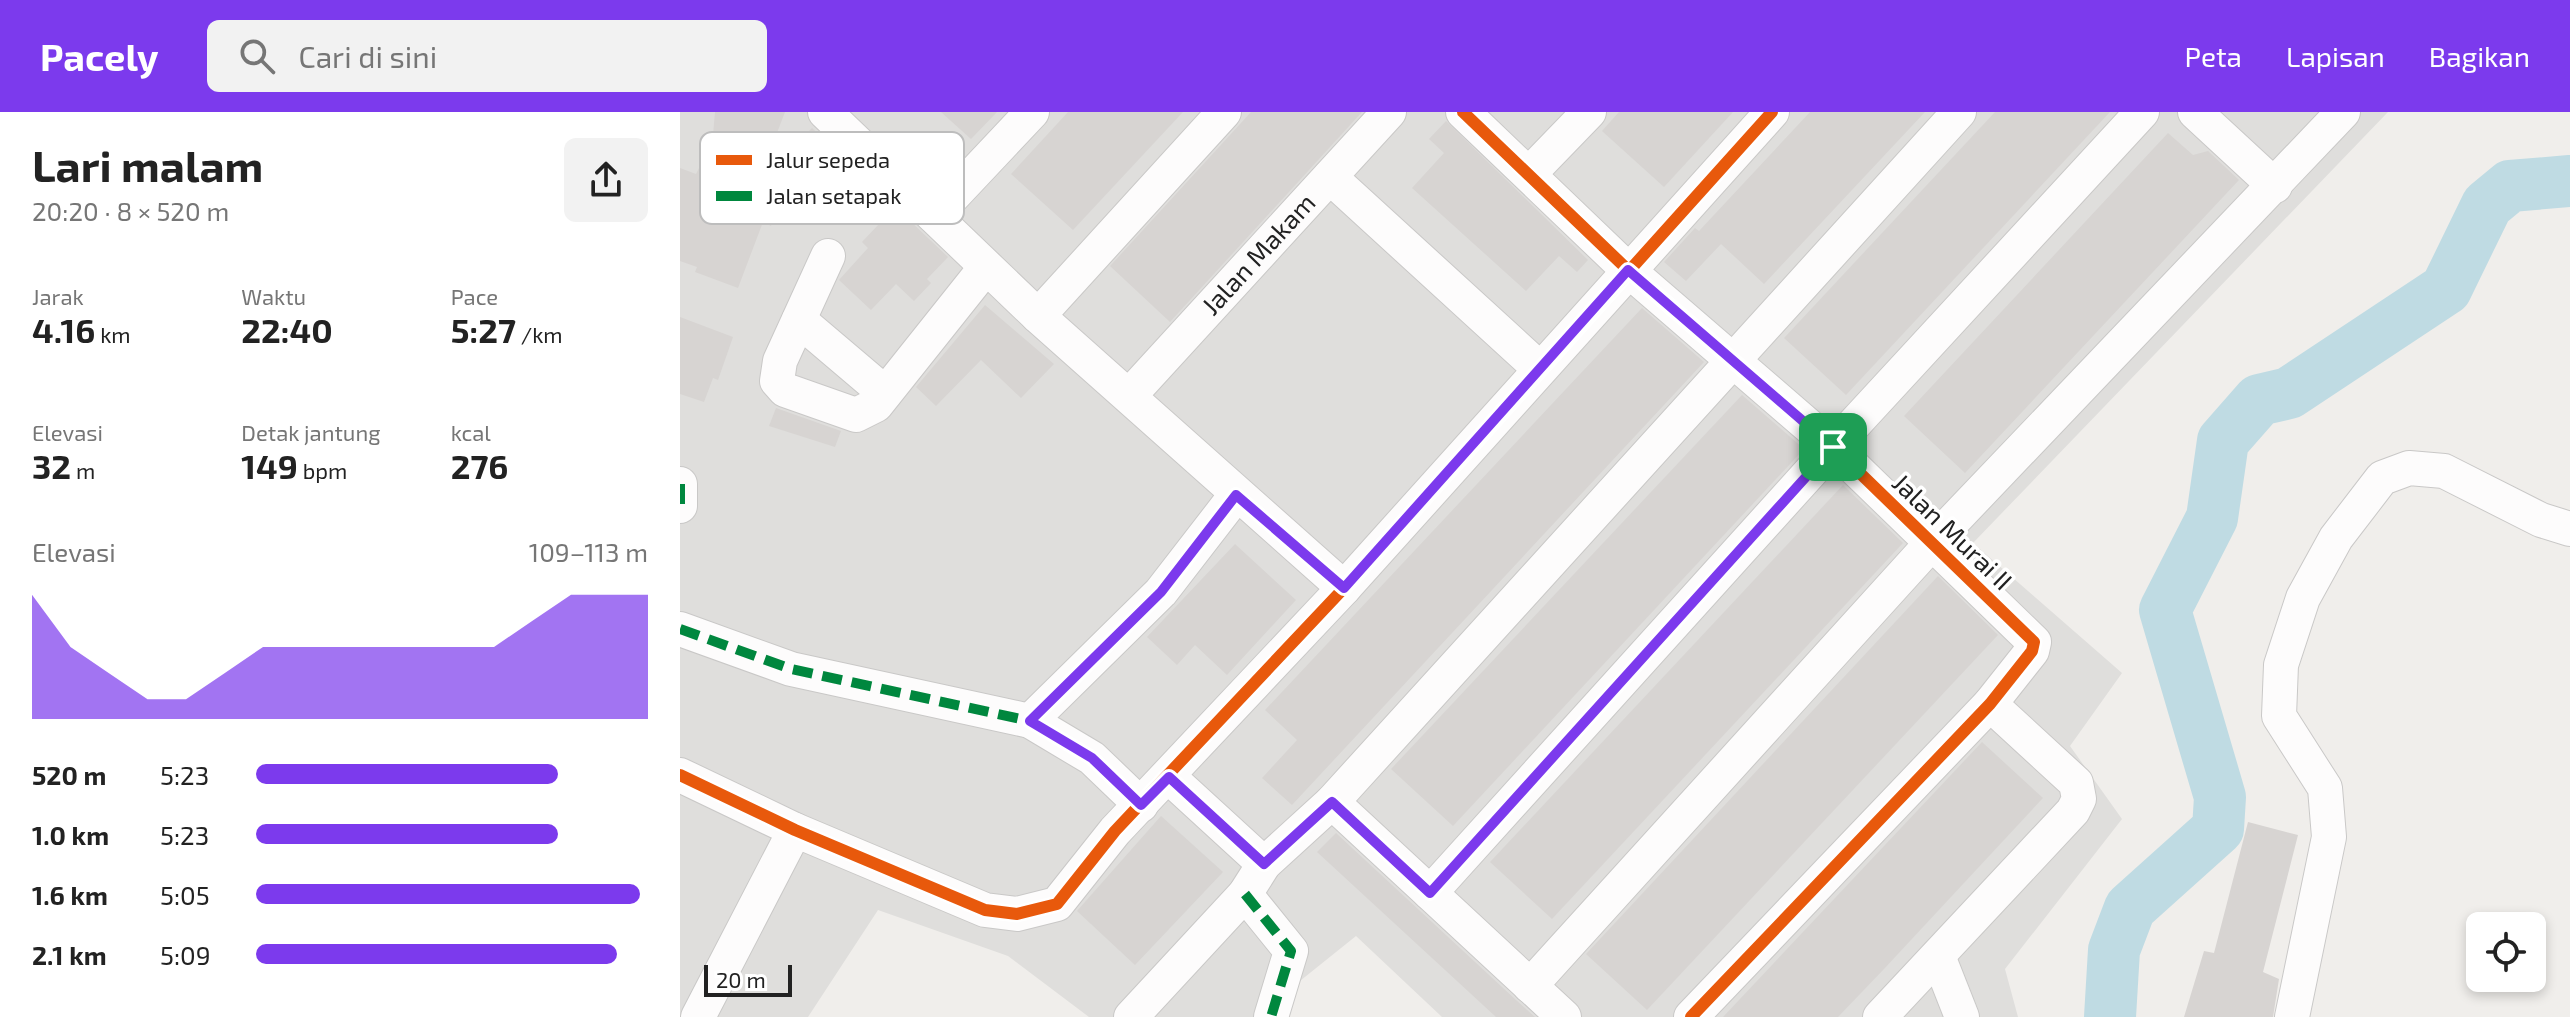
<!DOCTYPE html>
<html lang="id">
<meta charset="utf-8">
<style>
:root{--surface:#fff;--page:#f2f2f2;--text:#222;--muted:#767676;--accent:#7c3aed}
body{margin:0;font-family:"Exo 2",sans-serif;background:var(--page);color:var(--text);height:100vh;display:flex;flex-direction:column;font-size:30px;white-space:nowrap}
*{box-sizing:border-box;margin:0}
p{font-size:26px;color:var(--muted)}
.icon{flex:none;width:44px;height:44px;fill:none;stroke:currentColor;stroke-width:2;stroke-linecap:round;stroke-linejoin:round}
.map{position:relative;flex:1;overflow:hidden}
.details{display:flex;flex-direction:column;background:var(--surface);width:680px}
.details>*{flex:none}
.controls{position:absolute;left:1786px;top:800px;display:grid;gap:16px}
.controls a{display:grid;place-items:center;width:80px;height:80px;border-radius:12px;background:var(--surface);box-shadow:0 4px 12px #0003;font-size:40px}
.scale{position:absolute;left:24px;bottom:20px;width:88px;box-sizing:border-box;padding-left:8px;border:4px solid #222;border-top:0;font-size:22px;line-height:28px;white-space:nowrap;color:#222;-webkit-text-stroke:6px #fff;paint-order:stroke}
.pin{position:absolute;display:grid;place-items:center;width:68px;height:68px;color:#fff;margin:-34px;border-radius:16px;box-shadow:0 4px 12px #0006}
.round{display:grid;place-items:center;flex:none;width:84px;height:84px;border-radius:12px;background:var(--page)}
.headline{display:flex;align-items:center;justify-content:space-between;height:136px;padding:0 32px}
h1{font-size:44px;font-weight:700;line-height:60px}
.figures{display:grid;grid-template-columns:repeat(3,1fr);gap:12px;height:136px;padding:8px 32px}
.figures div{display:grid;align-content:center}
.figures b{font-size:34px;font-weight:700}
.figures small{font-size:22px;font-weight:400}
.figures p{font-size:22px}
.chart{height:224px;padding:16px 32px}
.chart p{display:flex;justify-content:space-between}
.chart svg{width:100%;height:144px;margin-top:8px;fill:var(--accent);opacity:.7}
ul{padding:0 32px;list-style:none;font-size:26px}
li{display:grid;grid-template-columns:128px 96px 1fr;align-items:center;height:60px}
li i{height:20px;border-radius:10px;background:var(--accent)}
header{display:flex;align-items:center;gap:48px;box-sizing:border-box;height:112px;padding:0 40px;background:var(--accent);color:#fff}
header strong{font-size:38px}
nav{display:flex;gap:44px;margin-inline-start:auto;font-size:28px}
.search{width:560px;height:72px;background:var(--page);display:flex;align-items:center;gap:20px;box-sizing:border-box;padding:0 28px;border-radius:12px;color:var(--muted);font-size:30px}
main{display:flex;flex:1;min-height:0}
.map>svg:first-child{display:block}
</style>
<header>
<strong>Pacely</strong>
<div class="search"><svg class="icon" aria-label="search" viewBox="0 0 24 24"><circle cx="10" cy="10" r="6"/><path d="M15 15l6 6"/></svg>Cari di sini</div>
<nav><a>Peta</a><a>Lapisan</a><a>Bagikan</a></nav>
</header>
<main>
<section class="details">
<div class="headline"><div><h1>Lari malam</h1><p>20:20 · 8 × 520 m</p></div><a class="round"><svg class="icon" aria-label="share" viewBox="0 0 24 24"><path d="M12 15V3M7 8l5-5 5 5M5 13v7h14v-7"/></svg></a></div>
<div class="figures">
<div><p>Jarak</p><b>4.16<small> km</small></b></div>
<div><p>Waktu</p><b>22:40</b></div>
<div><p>Pace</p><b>5:27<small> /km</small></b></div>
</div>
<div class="figures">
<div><p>Elevasi</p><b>32<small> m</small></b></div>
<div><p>Detak jantung</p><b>149<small> bpm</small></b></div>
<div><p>kcal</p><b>276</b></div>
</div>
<div class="chart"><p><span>Elevasi</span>109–113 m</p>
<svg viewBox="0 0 160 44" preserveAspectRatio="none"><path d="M0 44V6L10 22L20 30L30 38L40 38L50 30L60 22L70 22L80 22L90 22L100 22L110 22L120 22L130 14L140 6L150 6L160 6V44z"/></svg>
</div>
<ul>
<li><b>520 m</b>5:23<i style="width:77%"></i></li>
<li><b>1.0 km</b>5:23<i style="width:77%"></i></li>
<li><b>1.6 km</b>5:05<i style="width:98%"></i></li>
<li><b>2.1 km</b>5:09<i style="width:92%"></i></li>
</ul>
</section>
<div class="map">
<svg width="1890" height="905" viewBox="0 0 1890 905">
<rect width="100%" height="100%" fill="#f0eeeb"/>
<path fill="#dfdedc" d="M 0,0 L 1708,0 L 1293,431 L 1442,561 L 1390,634 L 1442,707 L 1325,857 L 1338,905 L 762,905 L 676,824 L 575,905 L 409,905 L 328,844 L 198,798 L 128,905 L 0,905 Z"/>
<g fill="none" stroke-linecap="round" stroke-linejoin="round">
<path stroke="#bfdbe3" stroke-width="52" d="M 1430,905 L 1434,838 L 1450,796 L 1538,717 L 1540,685 L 1485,498 L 1532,406 L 1543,329 L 1579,288 L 1609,281 L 1766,177 L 1807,93 L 1830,74 L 1890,69"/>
</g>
<g fill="#d7d4d2">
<path d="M 35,0 L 105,0 L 95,26 L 33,23 Z"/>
<path d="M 261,0 L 317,0 L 291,27 Z"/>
<path d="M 388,0 L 503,0 L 393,118 L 331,62 Z"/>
<path d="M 571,0 L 682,0 L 490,210 L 430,154 Z"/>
<path d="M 939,0 L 1053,0 L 984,75 L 922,19 Z"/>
<path d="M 1130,0 L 1245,0 L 1084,172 L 1041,132 L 1006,169 L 984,150 L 1015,116 L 1019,119 Z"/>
<path d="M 1315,0 L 1430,0 L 1166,283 L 1104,226 Z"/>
<path d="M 766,9 L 908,148 L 897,160 L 879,144 L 846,179 L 732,76 L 764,41 L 749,27 Z"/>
<path d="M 132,16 L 268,145 L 247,167 L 251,171 L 234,189 L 216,172 L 191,198 L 159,168 L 188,136 L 182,130 L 200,111 L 203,112 L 204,107 L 122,36 L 122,26 Z"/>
<path d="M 1488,21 L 1513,43 L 1528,39 L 1559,68 L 1285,361 L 1224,304 Z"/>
<path d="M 32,49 L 105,79 L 91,114 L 83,110 L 58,176 L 15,160 L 17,155 L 0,149 L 0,56 L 16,62 L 19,56 L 31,60 Z"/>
<path d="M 305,193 L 374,252 L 341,286 L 301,248 L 256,294 L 236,275 Z"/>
<path d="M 962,196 L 1024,250 L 612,693 L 582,666 L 617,628 L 585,598 Z"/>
<path d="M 0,205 L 53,225 L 38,268 L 33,266 L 24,290 L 0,282 Z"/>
<path d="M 1062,283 L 1124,337 L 773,714 L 711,657 Z"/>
<path d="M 96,296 L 161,319 L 155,335 L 89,314 Z"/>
<path d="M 1163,373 L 1223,431 L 872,807 L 810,750 Z"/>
<path d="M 555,432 L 616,488 L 547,563 L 515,533 L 497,553 L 467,525 Z"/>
<path d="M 1258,464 L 1318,523 L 967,898 L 906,842 Z"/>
<path d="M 1302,630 L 1363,686 L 1204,857 L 1158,905 L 1043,905 Z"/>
<path d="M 481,704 L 543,760 L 455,853 L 397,799 Z"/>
<path d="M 1568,710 L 1618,723 L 1583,860 L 1599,867 L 1593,905 L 1504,905 L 1524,839 L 1534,841 Z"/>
<path d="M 656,721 L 836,888 L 855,905 L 816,905 L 637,740 Z"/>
</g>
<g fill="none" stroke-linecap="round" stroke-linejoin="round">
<g stroke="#c9c8c7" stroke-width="36">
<g id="minor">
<path d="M 145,0 L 358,204 L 664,476"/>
<path d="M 783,0 L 948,158 L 1153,335 L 1354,530 L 1352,539 L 1310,592 L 1011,905"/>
<path d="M 1515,0 L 1595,74"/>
<path d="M 849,62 L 909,0"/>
<path d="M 650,65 L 859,256"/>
<path d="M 254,104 L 352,0"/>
<path d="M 148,144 L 100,249 L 97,269 L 105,278 L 176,303 L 196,293 L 306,155"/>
<path d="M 358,204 L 544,0"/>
<path d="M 119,208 L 205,281"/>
<path id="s1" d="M 449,284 L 709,0"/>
<path d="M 0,372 L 0,394"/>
<path d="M 0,517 L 111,557 L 350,609 L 412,646 L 461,693"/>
<path d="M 350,609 L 481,480 L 556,383"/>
<path d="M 0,663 L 115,718 L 305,798 L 337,802 L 377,792 L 435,719 L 664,476 L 1092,0"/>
<path d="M 489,665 L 584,752"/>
<path d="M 652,690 L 884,905"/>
<path d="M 750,781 L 1153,335 L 1462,0"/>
<path d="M 565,782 L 611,839 L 591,905"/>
<path d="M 1258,844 L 1282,905"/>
<path d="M 850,874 L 1250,433 L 1663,0"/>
<path d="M 18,905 L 115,718"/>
<path d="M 451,905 L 565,782 L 584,752 L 652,690 L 1279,0"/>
<path d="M 1200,905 L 1393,699 L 1399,687 L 1396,671 L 1310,592"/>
<path d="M 1612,905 L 1649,725 L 1645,676 L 1599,604 L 1601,553 L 1623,486 L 1656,426 L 1702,366 L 1729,356 L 1764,359 L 1861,408 L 1890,417"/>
</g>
</g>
<use href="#minor" stroke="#fdfcfc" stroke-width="34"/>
<g stroke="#00873e" stroke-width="10" stroke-dasharray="20 10" stroke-linecap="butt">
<path d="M 0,372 L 0,394"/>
<path d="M 0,517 L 111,557 L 350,609 L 412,646 L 461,693"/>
<path d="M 350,609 L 481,480 L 556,383"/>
<path d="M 565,782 L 611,839 L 591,905"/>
</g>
<g stroke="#fff" stroke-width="17">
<g id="cycleway">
<path d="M 783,0 L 948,158 L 1153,335 L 1354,530 L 1352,539 L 1310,592 L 1011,905"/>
<path d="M 0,663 L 115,718 L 305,798 L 337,802 L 377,792 L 435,719 L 664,476 L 1092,0"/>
</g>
</g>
<use href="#cycleway" stroke="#e8590c" stroke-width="12"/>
</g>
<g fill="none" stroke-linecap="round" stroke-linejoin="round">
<g stroke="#fff" stroke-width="16">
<path id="route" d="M 948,158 L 1153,335 L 750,781 L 652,690 L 584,752 L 489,665 L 461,693 L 412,646 L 350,609 L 481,480 L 556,383 L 664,476 Z"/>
</g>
<use href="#route" stroke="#7c3aed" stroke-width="10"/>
</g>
<g text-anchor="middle" stroke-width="7" stroke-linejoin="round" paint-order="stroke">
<g font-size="26" fill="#222" stroke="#fff">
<text dy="9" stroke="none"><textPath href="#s1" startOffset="192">Jalan Makam</textPath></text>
<text transform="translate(1272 420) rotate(44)" y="9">Jalan Murai II</text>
</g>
</g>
<rect x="20" y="20" width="264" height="92" rx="12" fill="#fff" stroke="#bdbdbd" stroke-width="2"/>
<rect x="36" y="43" width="36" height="10" fill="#e8590c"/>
<rect x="36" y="79" width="36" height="10" fill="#00873e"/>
<g font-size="22" fill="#222">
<text x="86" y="56">Jalur sepeda</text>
<text x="86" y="92">Jalan setapak</text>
</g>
</svg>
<div class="controls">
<a><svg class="icon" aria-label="locate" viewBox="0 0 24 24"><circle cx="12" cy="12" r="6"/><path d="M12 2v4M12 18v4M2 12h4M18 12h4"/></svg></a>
</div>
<div class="scale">20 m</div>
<div class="pin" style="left:1153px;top:335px;background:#1e9e55"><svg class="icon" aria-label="arrive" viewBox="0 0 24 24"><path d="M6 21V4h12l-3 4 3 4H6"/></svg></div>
</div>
</main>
